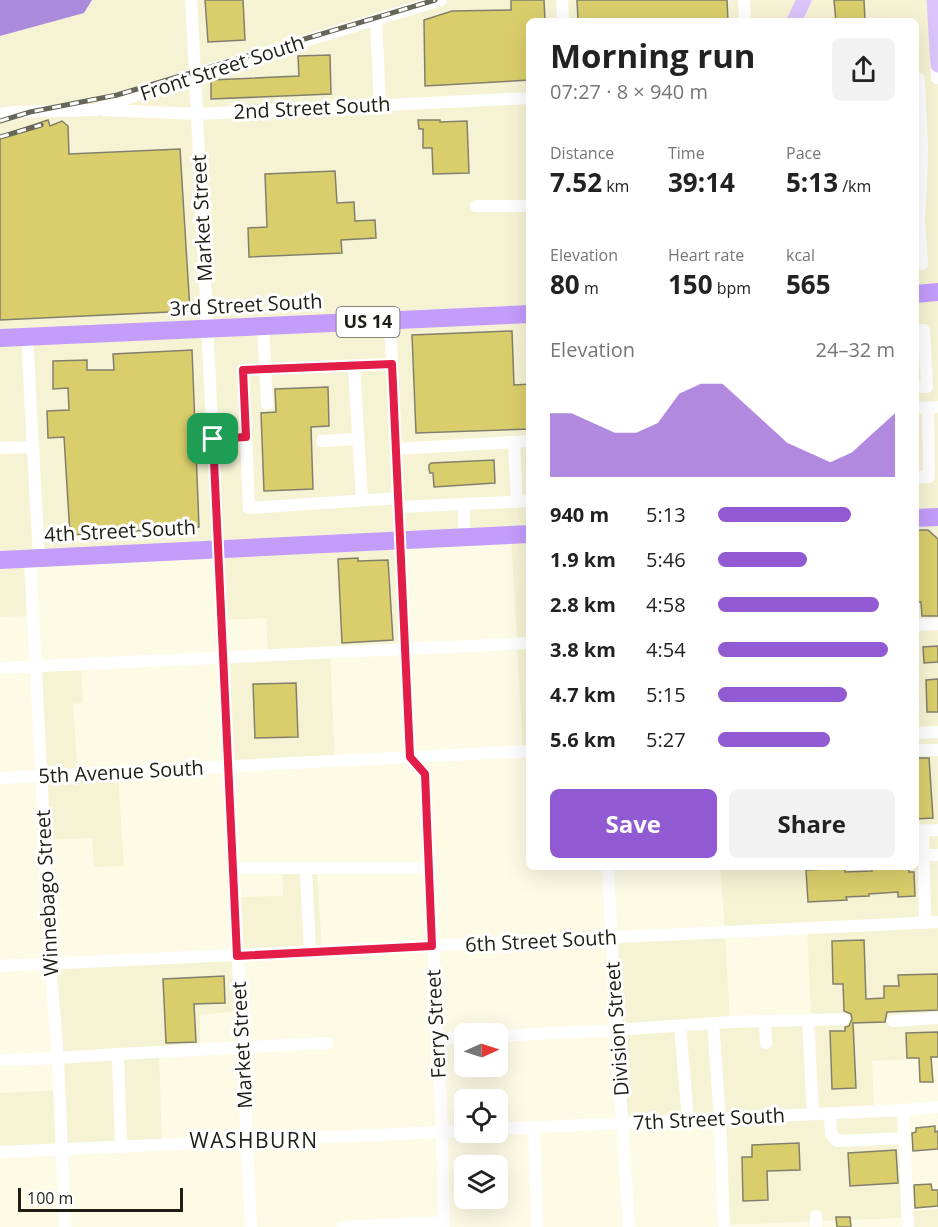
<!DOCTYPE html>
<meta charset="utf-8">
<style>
:root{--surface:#fff;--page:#f2f2f2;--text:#222;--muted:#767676;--accent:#915ad3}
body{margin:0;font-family:"Open Sans",sans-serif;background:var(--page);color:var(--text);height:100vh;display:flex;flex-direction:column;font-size:22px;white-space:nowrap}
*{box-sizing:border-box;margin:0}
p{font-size:20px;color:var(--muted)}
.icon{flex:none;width:33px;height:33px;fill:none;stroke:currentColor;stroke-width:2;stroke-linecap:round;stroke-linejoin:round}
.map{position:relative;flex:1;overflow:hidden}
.sheet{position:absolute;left:526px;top:18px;width:393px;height:852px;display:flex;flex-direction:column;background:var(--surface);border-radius:9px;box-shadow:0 6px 24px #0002}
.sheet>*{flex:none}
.needle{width:39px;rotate:87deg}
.buttons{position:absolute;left:454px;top:1023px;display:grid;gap:12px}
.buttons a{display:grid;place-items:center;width:54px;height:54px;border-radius:9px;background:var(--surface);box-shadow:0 6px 24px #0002;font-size:30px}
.scale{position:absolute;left:18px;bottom:15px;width:165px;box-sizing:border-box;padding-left:6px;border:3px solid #1f1e16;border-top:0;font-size:16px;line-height:21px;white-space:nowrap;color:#1f1e16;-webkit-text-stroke:4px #fff;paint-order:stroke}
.pin{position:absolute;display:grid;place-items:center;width:51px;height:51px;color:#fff;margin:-26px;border-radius:12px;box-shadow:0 3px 9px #0006}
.round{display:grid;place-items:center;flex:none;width:63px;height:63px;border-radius:9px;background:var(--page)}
.summary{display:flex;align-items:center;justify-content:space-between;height:102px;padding:0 24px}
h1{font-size:33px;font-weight:700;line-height:45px}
.metrics{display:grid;grid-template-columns:repeat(3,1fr);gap:9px;height:102px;padding:6px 24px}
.metrics div{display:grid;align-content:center}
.metrics b{font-size:26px;font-weight:700}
.metrics small{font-size:16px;font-weight:400}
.metrics p{font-size:16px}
.chart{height:168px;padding:12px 24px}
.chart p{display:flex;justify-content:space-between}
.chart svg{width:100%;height:108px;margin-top:6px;fill:var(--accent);opacity:.7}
.cta{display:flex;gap:12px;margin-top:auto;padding:12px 24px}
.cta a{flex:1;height:69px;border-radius:9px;background:var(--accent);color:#fff;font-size:24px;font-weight:700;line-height:69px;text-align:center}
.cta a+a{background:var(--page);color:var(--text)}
ul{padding:0 24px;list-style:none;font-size:20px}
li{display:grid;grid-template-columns:96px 72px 1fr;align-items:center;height:45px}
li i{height:15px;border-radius:8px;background:var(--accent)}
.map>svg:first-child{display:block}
</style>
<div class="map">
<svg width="938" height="1227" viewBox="0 0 938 1227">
<rect width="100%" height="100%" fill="#fdfbe5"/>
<g fill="#f6f3d5" fill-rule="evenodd">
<path d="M 92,0 L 938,0 L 938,1058 L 872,1061 L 874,1106 L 905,1105 L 912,1211 L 938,1209 L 938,1227 L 908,1227 L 902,1218 L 724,1225 L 720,1119 L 623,1123 L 611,937 L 725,932 L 720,867 L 916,867 L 916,21 L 530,21 L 529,751 L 523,751 L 511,535 L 400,540 L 404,648 L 330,652 L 335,761 L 228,767 L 223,657 L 268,654 L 266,618 L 221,620 L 218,549 L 30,559 L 33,616 L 0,617 L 0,36 L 84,13 ZM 807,928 L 811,1018 L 730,1022 L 725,932 Z"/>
<path d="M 81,664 L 83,703 L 73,704 L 78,775 L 118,773 L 124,866 L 94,867 L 92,838 L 45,840 L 36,666 Z"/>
<path d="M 282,868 L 317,868 L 322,952 L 237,955 L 240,1011 L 200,1015 L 200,1050 L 159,1052 L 162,1145 L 0,1152 L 0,1093 L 58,1090 L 50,963 L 237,955 L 235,897 L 283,896 Z"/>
</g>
<path fill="#ab8adb" d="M 0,0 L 92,0 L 84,13 L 0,36 Z"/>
<g fill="#dace6c" stroke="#82806c" stroke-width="1.5">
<path d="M 205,0 L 243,0 L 245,40 L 208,42 Z"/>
<path d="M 511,0 L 544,0 L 545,21 L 530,21 L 530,80 L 425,86 L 424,20 L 452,11 L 511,10 Z"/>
<path d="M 577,0 L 727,0 L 728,21 L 578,21 Z"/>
<path d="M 834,0 L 864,0 L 865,21 L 836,21 Z"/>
<path d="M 330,55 L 331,94 L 211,99 L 211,80 L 299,76 L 298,56 Z"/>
<path d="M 48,120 L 50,126 L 62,121 L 68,126 L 69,154 L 180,149 L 190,311 L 0,320 L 0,136 Z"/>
<path d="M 418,120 L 440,120 L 440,122 L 467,121 L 469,173 L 433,174 L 432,148 L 423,148 L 423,129 L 419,129 Z"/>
<path d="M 335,171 L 337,203 L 354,202 L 355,221 L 375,220 L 376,238 L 341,240 L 342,253 L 249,257 L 248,228 L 267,227 L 265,174 Z"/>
<path d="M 512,331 L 514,385 L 530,384 L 530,429 L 416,433 L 412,335 Z"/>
<path d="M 192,350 L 199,527 L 70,535 L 64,437 L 48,438 L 47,411 L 69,410 L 68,388 L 53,389 L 53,361 L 87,360 L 87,370 L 114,370 L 113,354 Z"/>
<path d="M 328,387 L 329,426 L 311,427 L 313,489 L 264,491 L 261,413 L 276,412 L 275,389 Z"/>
<path d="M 494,460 L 495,483 L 434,487 L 433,473 L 430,473 L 429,469 L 429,465 L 431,463 Z"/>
<path d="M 916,530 L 928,530 L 938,539 L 938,616 L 922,616 L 921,602 L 916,602 Z"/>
<path d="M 358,558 L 358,561 L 388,560 L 393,640 L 342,643 L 338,559 Z"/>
<path d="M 938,646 L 938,662 L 924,663 L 923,647 Z"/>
<path d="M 938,679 L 938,712 L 927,712 L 926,680 Z"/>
<path d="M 296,683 L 298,737 L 255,738 L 253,684 Z"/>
<path d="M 916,758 L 929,758 L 933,818 L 916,819 Z"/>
<path d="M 872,867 L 909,867 L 909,872 L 914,872 L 915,896 L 898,897 L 898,892 L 869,894 L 869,896 L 846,897 L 847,900 L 808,902 L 806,870 L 845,868 L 845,872 L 872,871 Z"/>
<path d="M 864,940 L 866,999 L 884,998 L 884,986 L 899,986 L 898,975 L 938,974 L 938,1010 L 887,1012 L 885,1022 L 853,1023 L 856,1088 L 832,1089 L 830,1031 L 845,1031 L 845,1027 L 849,1026 L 852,1019 L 851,1014 L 844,1011 L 843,984 L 833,984 L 832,941 Z"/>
<path d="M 224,976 L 225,1003 L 194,1004 L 196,1042 L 166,1043 L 163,979 Z"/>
<path d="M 938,1032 L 938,1057 L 931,1057 L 933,1082 L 920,1082 L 919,1058 L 907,1058 L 906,1033 Z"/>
<path d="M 935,1126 L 935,1132 L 938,1131 L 938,1149 L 913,1151 L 912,1133 L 916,1132 L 916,1128 Z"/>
<path d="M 799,1143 L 800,1170 L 767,1171 L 768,1200 L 743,1201 L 742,1157 L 752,1157 L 752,1145 Z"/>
<path d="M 896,1150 L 898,1183 L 850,1186 L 848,1153 Z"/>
<path d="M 931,1184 L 932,1190 L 938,1190 L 938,1206 L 915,1208 L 914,1185 Z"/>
<path d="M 836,1217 L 850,1217 L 851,1227 L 837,1227 Z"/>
</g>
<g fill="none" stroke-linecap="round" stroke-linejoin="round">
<g stroke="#fff" stroke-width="12">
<path d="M 191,0 L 195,74 L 251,1227"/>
<path d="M 562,0 L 563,21"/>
<path d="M 744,0 L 745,21"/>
<path d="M 376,19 L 380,105"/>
<path d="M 936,56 L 937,78"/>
<path d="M 919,79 L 922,148 L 921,188 L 919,218 L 922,264"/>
<path d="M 103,110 L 197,114 L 530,98"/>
<path d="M 0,114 L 14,112 L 95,110 L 195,74 L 441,0"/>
<path d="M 476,206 L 530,206"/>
<path d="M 390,321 L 410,757 L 425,774 L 442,1132 L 444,1227"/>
<path d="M 263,326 L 267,404"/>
<path d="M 916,330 L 924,330 L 927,387 L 916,387"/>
<path d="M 27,337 L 39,558"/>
<path d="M 392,364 L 243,370 L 249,508 L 398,498"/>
<path d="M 354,366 L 362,500"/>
<path d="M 916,408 L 938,407"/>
<path d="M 213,439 L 246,437"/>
<path d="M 322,441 L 358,439"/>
<path d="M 514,442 L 517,502"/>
<path d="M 0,448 L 32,447"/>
<path d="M 396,449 L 530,441"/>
<path d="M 916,477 L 929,477 L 928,408"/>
<path d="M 464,504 L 464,537"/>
<path d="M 398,507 L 530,501"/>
<path d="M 30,559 L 42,788 L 50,963 L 58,1058 L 65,1227"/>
<path d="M 916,625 L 938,624"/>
<path d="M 0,668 L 530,643"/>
<path d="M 916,733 L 938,732"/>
<path d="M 916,750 L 938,750"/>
<path d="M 0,778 L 530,751"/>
<path d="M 923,830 L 925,923"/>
<path d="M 916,831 L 938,830"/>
<path d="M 924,855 L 938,855"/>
<path d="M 608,867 L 616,1030 L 629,1227"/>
<path d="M 233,868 L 429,868"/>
<path d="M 306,868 L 310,952"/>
<path d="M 0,966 L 938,922"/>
<path d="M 808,1020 L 813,1114"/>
<path d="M 765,1021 L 766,1043"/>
<path d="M 893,1021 L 938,1018"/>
<path d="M 713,1023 L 720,1119 L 724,1227"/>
<path d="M 680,1026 L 688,1120"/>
<path d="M 498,1036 L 616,1030 L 730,1022 L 844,1019"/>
<path d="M 436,1039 L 465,1037"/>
<path d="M 118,1054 L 121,1147"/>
<path d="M 0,1060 L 58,1058 L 118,1054 L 327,1043"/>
<path d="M 903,1110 L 908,1227"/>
<path d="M 830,1113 L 831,1134 L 837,1141 L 904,1138"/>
<path d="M 534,1128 L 537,1227"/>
<path d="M 498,1129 L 903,1110 L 938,1107"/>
<path d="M 0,1152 L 465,1131"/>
<path d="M 816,1216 L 816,1227"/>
<path d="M 343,1227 L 444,1222"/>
</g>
<g stroke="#dcc4fd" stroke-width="15">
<path d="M 934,0 L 938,65"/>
<path d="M 794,21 L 804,0"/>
</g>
<g stroke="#c49dfc" stroke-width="18">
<path d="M 916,294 L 938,292"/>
<path d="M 0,338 L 530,314"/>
<path d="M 916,518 L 938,517"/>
<path d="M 0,560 L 530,534"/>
</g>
<g stroke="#676659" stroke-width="5">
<g id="rail">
<path d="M 0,121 L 30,112 L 117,95 L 435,0"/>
<path d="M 0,137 L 41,125"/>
</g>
</g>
<use href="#rail" stroke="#fff" stroke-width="3" stroke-dasharray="9" stroke-linecap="butt"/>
</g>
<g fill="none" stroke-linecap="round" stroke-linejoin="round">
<g stroke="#fff" stroke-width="12">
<path id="route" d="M 392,364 L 410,757 L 425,774 L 432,946 L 237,956 L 213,439 L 246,437 L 243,370 Z"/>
</g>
<use href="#route" stroke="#e11d48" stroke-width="8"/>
</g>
<g text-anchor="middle" stroke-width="6" stroke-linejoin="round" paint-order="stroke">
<rect fill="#fff" stroke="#62625c" stroke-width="1.5" x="336.5" y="307" width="63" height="30" rx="4.5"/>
<g font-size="18" font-weight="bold" fill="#1f1e16">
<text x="368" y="328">US 14</text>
</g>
<g font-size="20" fill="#1f1e16" stroke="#fff">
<text transform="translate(222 68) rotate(-18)" y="7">Front Street South</text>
<text transform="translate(312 108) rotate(-3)" y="7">2nd Street South</text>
<text transform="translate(202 218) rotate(-93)" y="7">Market Street</text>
<text transform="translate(246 305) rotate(-3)" y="7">3rd Street South</text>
<text transform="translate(120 531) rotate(-3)" y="7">4th Street South</text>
<text transform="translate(121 772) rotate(-3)" y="7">5th Avenue South</text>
<text transform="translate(47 893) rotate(-93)" y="7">Winnebago Street</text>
<text transform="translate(541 941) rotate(-3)" y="7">6th Street South</text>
<text transform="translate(436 1024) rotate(-93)" y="7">Ferry Street</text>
<text transform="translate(617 1029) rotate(-94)" y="7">Division Street</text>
<text transform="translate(242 1045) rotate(-93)" y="7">Market Street</text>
<text transform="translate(709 1119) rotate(-3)" y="7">7th Street South</text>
</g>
<g font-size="21" letter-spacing="1.5" fill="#1f1e16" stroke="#fff">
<text x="254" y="1148">WASHBURN</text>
</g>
</g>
</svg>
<div class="buttons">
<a><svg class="needle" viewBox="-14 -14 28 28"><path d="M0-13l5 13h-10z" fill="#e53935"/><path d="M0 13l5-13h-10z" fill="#767676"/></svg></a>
<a><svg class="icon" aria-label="locate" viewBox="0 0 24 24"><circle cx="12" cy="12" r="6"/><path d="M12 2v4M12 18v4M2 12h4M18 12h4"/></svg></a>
<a><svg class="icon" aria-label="layers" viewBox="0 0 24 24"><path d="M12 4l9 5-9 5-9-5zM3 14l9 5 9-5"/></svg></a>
</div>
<div class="scale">100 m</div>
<div class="pin" style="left:213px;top:439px;background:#1e9e55"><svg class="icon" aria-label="arrive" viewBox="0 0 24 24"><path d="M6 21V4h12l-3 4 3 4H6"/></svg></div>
<section class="sheet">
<div class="summary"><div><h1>Morning run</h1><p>07:27 · 8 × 940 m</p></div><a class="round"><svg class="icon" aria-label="share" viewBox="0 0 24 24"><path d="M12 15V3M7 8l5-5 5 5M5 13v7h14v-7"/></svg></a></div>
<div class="metrics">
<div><p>Distance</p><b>7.52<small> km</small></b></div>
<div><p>Time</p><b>39:14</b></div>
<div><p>Pace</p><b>5:13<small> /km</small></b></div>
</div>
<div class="metrics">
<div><p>Elevation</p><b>80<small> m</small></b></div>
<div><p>Heart rate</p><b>150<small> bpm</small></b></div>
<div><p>kcal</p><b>565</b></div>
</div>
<div class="chart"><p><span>Elevation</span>24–32 m</p>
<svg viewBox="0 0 160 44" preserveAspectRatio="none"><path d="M0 44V18L10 18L20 22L30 26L40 26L50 22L60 10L70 6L80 6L90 14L100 22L110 30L120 34L130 38L140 34L150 26L160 18V44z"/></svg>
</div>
<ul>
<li><b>940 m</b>5:13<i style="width:75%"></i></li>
<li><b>1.9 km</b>5:46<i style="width:50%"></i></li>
<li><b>2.8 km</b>4:58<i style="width:91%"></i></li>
<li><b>3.8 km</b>4:54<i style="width:96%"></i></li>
<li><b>4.7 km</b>5:15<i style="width:73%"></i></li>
<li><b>5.6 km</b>5:27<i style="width:63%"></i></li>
</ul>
<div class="cta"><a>Save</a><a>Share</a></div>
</section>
</div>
